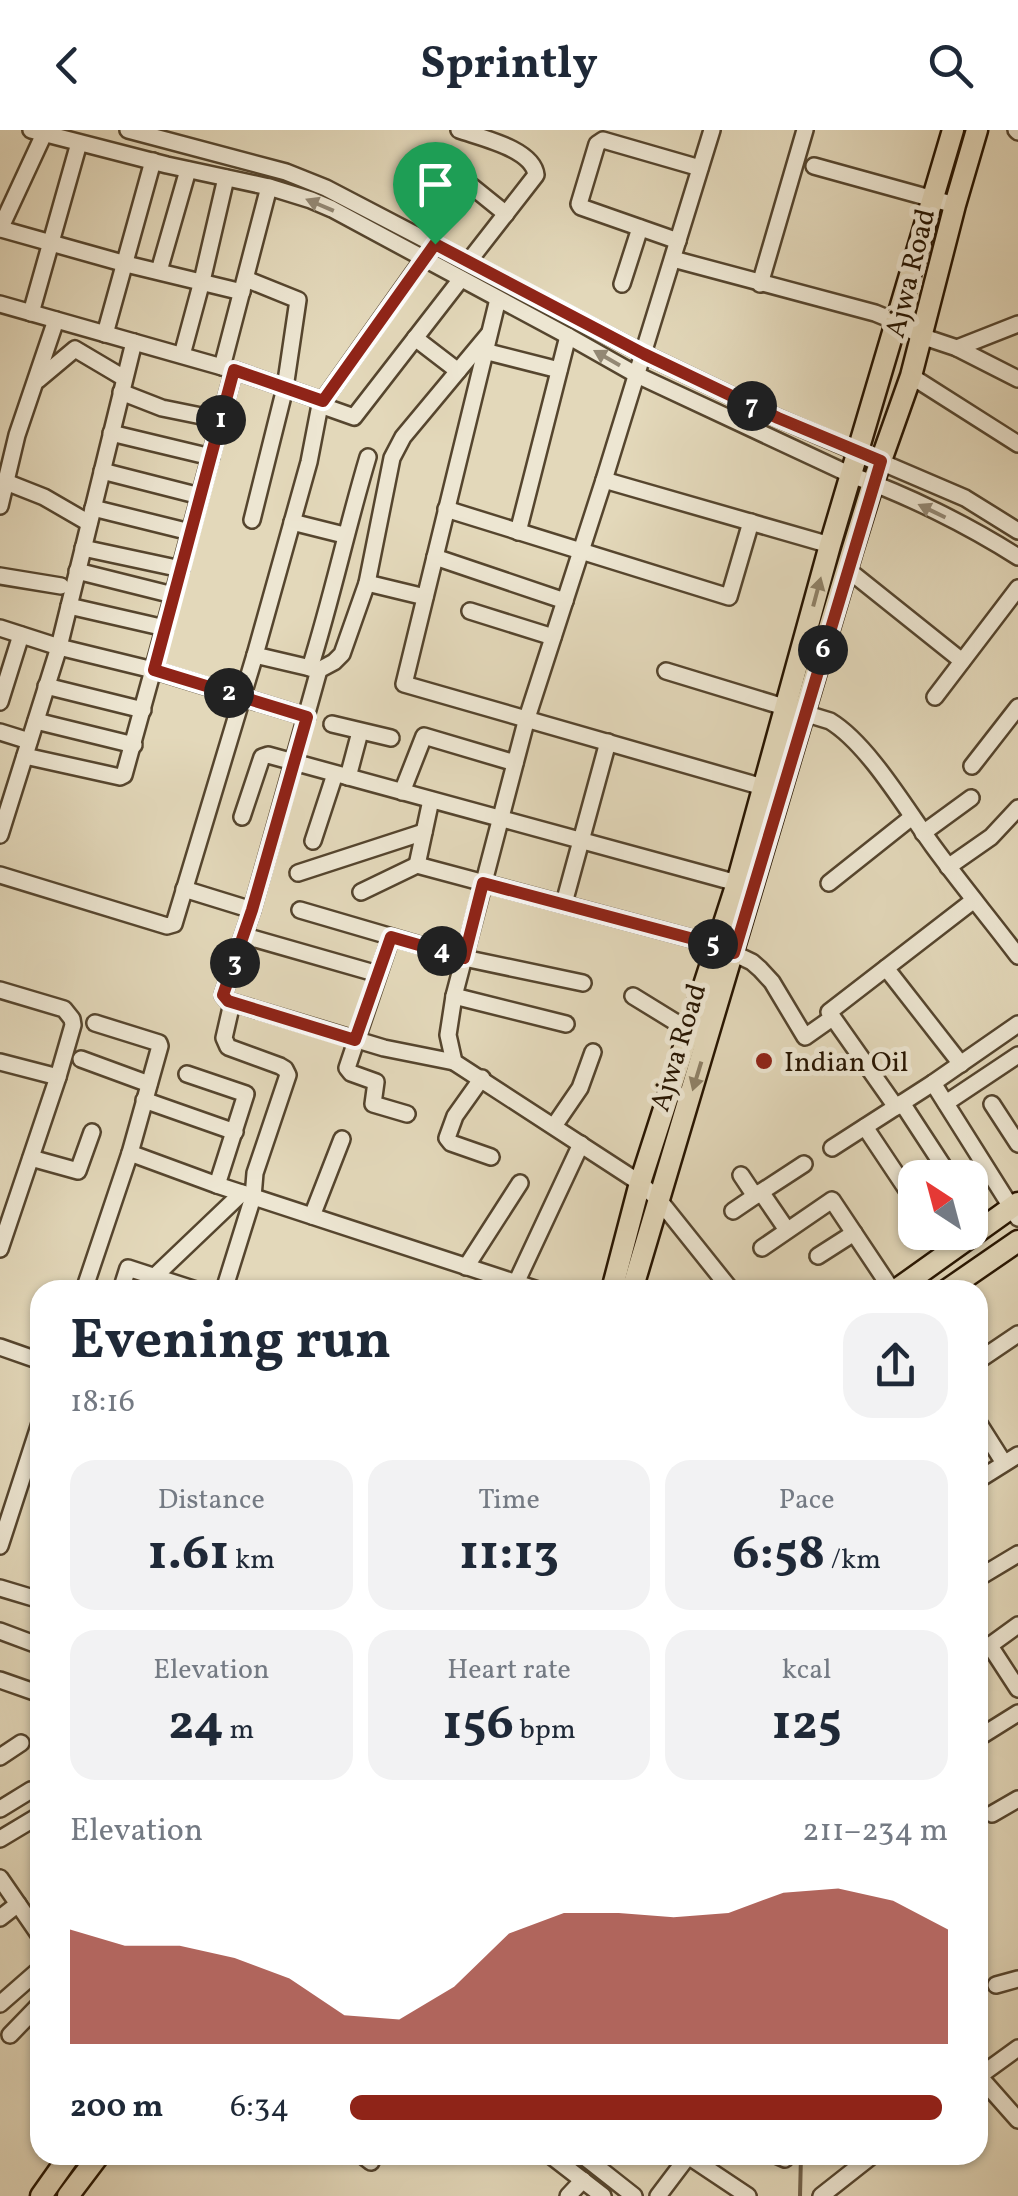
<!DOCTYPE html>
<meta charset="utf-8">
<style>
:root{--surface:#fff;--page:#f2f2f3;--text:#1f2937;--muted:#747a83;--accent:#8f2418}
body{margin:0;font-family:Vollkorn,serif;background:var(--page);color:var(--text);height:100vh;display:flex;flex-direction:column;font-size:38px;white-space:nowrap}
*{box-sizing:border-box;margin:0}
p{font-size:32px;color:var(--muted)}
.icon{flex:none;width:55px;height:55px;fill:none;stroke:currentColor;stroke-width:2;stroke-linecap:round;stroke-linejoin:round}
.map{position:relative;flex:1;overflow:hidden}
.drawer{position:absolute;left:30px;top:1150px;width:958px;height:885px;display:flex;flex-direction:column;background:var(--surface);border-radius:30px;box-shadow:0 2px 8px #0004}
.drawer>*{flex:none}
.needle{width:65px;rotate:324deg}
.fabs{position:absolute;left:898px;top:1030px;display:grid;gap:20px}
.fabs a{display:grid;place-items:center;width:90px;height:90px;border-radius:20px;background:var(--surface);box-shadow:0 2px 8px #0004;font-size:50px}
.pin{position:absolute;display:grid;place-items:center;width:85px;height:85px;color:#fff;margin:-102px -42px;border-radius:50% 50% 50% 0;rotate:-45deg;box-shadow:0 0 10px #0007}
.pin .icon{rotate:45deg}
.km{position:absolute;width:50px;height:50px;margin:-25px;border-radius:50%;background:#222;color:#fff;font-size:28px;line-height:50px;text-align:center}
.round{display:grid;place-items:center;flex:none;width:105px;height:105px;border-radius:30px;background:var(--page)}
.headline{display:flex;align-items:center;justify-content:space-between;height:170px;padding:0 40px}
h1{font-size:55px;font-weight:700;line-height:75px}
.metrics{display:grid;grid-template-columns:repeat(3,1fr);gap:15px;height:170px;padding:10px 40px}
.metrics div{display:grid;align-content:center;border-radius:25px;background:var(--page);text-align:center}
.metrics b{font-size:50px;font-weight:700}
.metrics small{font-size:28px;font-weight:400}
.metrics p{font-size:28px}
.chart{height:280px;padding:20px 40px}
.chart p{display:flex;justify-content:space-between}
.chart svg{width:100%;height:180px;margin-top:10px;fill:var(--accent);opacity:.7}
ul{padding:0 40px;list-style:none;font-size:32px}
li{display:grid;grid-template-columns:160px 120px 1fr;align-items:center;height:75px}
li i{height:25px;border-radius:12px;background:var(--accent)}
header{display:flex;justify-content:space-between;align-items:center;height:130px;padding:0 40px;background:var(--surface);font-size:45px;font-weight:700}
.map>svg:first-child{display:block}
</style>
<header><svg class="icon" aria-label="back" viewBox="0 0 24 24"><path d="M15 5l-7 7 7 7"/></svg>Sprintly<svg class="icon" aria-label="search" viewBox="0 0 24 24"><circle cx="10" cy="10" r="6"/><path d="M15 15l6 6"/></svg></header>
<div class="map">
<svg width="1018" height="2066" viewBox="0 0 1018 2066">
<rect width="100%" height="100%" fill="#e3d8ba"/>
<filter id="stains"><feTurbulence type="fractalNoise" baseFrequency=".002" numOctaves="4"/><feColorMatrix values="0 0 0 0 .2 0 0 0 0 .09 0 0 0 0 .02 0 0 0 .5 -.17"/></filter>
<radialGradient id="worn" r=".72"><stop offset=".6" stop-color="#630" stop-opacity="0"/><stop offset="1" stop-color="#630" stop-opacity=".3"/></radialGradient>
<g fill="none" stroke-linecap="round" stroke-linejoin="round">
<path stroke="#71614a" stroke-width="4" d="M 800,2066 L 801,2025"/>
<g stroke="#55452e" stroke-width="20">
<g id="minor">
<path d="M 31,0 L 167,35 L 269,57 L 311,70 L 332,79 L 568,206 L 637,245 L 851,345 C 907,365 968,395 1018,427"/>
<path d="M 128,0 L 286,42 L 326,58 L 644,224 L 778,288 L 965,368 L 1018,401"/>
<path d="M 459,0 C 482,8 533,19 536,45 L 469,131"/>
<path d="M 712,0 L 604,350 L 527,588 L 454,866 L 448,905 L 454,932 L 640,1053 L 659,1070 L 731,1160"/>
<path d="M 1016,0 L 1018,2"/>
<path d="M 814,36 L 955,75"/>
<path d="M 459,46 L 506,84"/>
<path d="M 0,99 L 44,4"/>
<path d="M 1,99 L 126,134 L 242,162"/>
<path d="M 678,111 L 581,77 L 579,74 L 597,14 L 603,10 L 700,38"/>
<path d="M 427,124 L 320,275 L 354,287 L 461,149"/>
<path d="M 673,129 L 875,183 L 897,192 L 921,206 L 957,218 L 1018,249"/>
<path d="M 159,141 L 188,40"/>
<path d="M 246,149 L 298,170 L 285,258 L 252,390"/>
<path d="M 622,154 L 640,98"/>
<path d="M 760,154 L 805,0"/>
<path d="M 498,169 L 404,554 L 763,657"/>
<path d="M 0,174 L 222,237"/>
<path d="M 31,183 L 79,13"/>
<path d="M 105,204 L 153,31"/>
<path d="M 415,208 L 458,241"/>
<path d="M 957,218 L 1018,194"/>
<path d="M 484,221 L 559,240"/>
<path d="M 182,225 L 202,151 L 226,48"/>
<path d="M 230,239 L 222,237 L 269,57"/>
<path d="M 911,246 L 1018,314"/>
<path d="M 38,250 L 75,219 L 124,248"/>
<path d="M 121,262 L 162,278 L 221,290"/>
<path d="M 111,303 L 211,327"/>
<path d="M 102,341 L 200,366"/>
<path d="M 604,350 L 830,415"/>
<path d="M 6,352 L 44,367 L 89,393"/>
<path d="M 0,376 L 17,305 L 56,190"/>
<path d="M 93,378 L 190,402"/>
<path d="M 446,379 L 729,467 L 751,392"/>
<path d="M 292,392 L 344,405"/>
<path d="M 518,402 L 568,206"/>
<path d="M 83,418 L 181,439"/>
<path d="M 435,427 L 565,471"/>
<path d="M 847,439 L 962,531"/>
<path d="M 77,441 L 173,465"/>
<path d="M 0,446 L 61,456"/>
<path d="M 367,453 L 425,467"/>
<path d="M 69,476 L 165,498"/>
<path d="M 470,481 L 553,507"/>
<path d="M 0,498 L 59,517 L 153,540 L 234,240 L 323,271"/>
<path d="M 310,538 C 332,468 347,397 368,327"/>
<path d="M 319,540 L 255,525 L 309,332 L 320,275"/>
<path d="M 666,541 L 830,591 C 868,614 906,679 933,716 C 960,753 990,789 1018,826"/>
<path d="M 46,556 L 143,580"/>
<path d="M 935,567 L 1018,458"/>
<path d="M 0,572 L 21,505"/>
<path d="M 36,591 L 134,615"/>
<path d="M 332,594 L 391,608"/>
<path d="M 0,602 L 29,611"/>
<path d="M 25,626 L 120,647 L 124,645 L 153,540 L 307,587"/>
<path d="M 972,636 L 1018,577"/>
<path d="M 348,647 L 360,602"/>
<path d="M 402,662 L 424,606 L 515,633"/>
<path d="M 242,687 L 262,627 L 268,625 L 737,753"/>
<path d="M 923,703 L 971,668"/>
<path d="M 0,705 L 59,517 L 134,212"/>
<path d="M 313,711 L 335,644"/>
<path d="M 417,735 L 431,670"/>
<path d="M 948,737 L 991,707 L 1018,678"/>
<path d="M 298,743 L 424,702"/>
<path d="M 0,745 L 167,796 L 174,794 L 255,525"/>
<path d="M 829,753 L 912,687"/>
<path d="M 184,759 L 252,780"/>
<path d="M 361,762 L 417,735 L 716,815 L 752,832 L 760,839 L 772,852 L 805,907 L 832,888"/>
<path d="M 564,773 L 608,612"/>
<path d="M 300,780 L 464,828 L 583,853"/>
<path d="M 245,806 L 378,844"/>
<path d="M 391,807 L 347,938 L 351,943 L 376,952 L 373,974 L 407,984"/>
<path d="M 886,838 L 961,934"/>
<path d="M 0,860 L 64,879 L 72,889 L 73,895 L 58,947 L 0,1119"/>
<path d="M 454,866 L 566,894"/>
<path d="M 633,866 L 698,906"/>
<path d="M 81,929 L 149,954"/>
<path d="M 0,932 L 58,947"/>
<path d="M 454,932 L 384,918 L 228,871 L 223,865 L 252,780 L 319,540 L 334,532 L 342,524 L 367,453 L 392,328 L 403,307 L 488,205"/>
<path d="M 187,944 L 246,964 L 217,1055"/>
<path d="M 482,948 L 455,986 L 447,1008 L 451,1013 L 491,1027"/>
<path d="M 933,953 L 1018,1088"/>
<path d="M 144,970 L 235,1002"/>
<path d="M 902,973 L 951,1048"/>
<path d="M 946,973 L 1018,925"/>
<path d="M 992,974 L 1018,1014"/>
<path d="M 896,977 L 829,882 L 974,770"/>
<path d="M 554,996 L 580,958 L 593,922"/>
<path d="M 865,997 L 915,1072"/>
<path d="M 832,1018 L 933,953 L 1018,894"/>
<path d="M 130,1023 L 217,1055 L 538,1160"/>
<path d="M 31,1028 L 78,1041 L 92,1002"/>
<path d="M 741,1045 L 755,1066"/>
<path d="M 761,1062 L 804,1034"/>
<path d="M 970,1075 L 984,1096"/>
<path d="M 733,1081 L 761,1062 L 787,1100"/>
<path d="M 312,1086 L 342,1009"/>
<path d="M 936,1102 L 949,1122"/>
<path d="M 762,1118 L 832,1070 L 892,1160"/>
<path d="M 818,1126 L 854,1103"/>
<path d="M 466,1137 L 520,1053"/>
<path d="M 155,1146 L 242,1063"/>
<path d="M 516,1153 L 581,1014"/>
<path d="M 84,1160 L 130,1023 L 160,916 L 159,913 L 95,893"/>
<path d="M 121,1160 L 128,1138 L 196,1160"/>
<path d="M 224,1160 L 253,1067 L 255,1043 L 288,945 L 285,939 L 280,936 L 228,917 L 224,908 L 232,873"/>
<path d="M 0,1217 L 40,1231"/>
<path d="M 978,1231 L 1018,1204"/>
<path d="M 978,1292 L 1004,1333"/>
<path d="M 978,1350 L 1018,1325"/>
<path d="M 0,1416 L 40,1293"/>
<path d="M 978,1448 L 1018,1424"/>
<path d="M 0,1458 L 40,1470"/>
<path d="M 0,1501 L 40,1516"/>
<path d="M 990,1516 L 1018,1559"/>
<path d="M 978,1524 L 1018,1495"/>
<path d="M 0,1550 L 40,1564"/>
<path d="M 978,1608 L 1018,1583"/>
<path d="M 0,1627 L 21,1613"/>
<path d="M 0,1679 L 31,1660"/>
<path d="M 992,1684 L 1018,1669"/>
<path d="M 0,1709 L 40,1685"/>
<path d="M 0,1748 L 40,1806"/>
<path d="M 0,1788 L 18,1774"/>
<path d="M 996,1855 L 1018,1849"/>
<path d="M 0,1874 L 40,1839"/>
<path d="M 10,1905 L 40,1874"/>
<path d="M 979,1946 L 1018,1990"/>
<path d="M 978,1947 L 1018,1918"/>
<path d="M 362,2025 L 371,2032"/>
<path d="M 550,2025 L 603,2066"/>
<path d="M 582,2025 L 634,2066"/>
<path d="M 776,2025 L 785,2029"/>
<path d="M 688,2026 L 748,2066"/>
<path d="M 568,2066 L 583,2050"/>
<path d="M 658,2066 L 689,2025"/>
<path d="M 821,2066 L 873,2025"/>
</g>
</g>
<g stroke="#261400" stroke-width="25">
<g id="major">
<path d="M 612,1160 L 640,1053 L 737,753 L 830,415 L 953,0"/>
<path d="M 632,1160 L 852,421 L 873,353 L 911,246 L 955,75 L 977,0"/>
<path d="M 896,1160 L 1018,1073"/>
<path d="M 947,1160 L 1018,1111"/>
<path d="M 41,2066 L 70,2025"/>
<path d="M 68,2066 L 99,2025"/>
</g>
</g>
<use href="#minor" stroke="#ede6d2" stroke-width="15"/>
<use href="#major" stroke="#e3d8ba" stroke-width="20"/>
</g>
<defs><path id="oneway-solid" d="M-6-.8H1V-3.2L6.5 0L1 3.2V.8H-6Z" transform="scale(2.5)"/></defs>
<g fill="#938874">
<use href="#oneway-solid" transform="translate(320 75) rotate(-157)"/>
<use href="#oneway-solid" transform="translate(607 228) rotate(-150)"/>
<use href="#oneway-solid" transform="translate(932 381) rotate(-154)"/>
</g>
<g fill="#8e8066">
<use href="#oneway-solid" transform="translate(817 462) rotate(-75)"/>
<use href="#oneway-solid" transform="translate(697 946) rotate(107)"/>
</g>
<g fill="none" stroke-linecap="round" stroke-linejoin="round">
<g stroke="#fff" stroke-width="20">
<path id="route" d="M 435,114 L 644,224 L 778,288 L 881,331 L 734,823 L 716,815 L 483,753 L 464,828 L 391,807 L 355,910 L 228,871 L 223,865 L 252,780 L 307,587 L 154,540 L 234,240 L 323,271 Z"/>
</g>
<use href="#route" stroke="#8f2418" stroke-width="12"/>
</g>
<circle fill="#8f2418" stroke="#ede6d2" stroke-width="4" cx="764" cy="931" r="10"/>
<g text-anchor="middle" stroke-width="10" stroke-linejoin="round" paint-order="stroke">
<g font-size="28" fill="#261400" stroke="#ede6d2">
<text transform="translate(909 143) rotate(-76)" y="10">Ajwa Road</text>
<text transform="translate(677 917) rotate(-73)" y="10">Ajwa Road</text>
</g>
<g font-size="28" fill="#261400" stroke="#ede6d2" text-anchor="start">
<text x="784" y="941">Indian Oil</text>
</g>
</g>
<rect width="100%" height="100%" filter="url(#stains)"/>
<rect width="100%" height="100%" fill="url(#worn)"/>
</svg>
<div class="fabs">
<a><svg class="needle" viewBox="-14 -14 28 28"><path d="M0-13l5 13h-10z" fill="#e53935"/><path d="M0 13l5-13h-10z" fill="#747a83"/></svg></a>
</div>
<div class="pin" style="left:435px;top:114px;background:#1e9e55"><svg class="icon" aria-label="arrive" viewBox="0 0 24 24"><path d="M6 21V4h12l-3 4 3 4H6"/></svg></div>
<b class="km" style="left:221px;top:290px">1</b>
<b class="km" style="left:229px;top:563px">2</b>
<b class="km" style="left:235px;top:833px">3</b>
<b class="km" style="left:442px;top:821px">4</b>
<b class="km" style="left:713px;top:814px">5</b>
<b class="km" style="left:823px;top:520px">6</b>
<b class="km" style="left:752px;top:276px">7</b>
<section class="drawer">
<div class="headline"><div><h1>Evening run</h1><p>18:16</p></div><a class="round"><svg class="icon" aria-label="share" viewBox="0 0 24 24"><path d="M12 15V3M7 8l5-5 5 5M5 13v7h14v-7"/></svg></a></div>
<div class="metrics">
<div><p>Distance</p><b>1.61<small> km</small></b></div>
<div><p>Time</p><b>11:13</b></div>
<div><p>Pace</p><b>6:58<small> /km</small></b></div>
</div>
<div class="metrics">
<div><p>Elevation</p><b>24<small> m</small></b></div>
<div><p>Heart rate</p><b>156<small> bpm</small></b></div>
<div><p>kcal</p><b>125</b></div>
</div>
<div class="chart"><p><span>Elevation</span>211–234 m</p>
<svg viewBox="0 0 160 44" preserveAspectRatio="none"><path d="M0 44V16L10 20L20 20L30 23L40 28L50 37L60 38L70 30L80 17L90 12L100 12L110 13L120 12L130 7L140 6L150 9L160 16V44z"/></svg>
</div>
<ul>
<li><b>200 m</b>6:34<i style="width:99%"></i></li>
</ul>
</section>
</div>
